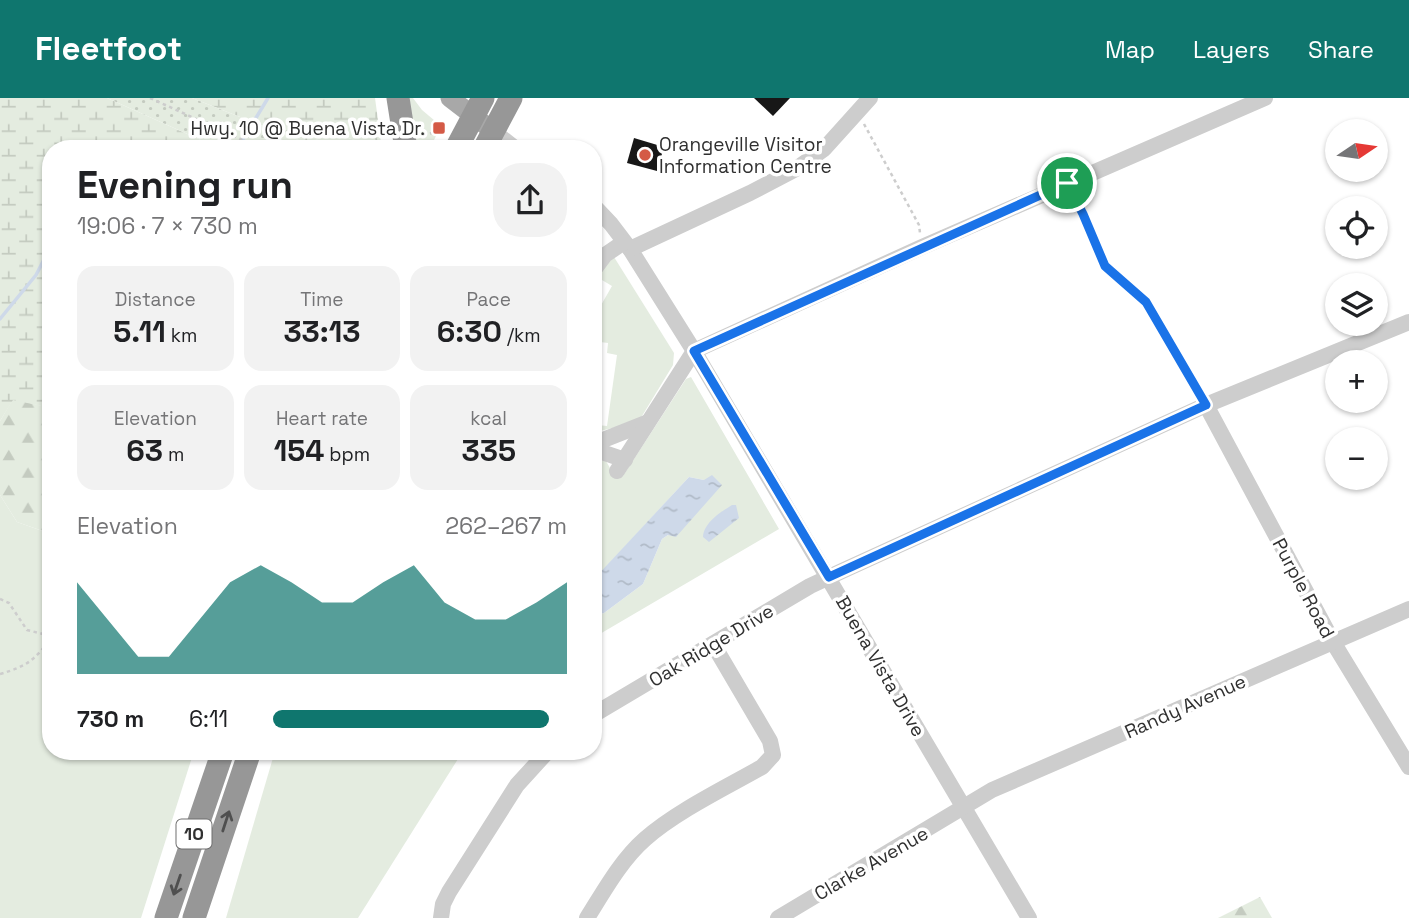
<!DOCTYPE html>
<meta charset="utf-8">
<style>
:root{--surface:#fff;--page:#f2f2f2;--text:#202124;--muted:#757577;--accent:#0f766e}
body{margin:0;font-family:"Space Grotesk",sans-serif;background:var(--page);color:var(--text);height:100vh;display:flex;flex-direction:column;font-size:26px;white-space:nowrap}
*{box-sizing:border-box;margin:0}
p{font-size:23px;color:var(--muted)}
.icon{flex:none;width:38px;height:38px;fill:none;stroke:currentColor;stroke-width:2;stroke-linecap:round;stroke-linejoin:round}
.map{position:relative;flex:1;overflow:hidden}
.drawer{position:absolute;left:42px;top:42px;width:560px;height:620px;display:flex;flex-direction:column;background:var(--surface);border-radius:28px;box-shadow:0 2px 5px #0004}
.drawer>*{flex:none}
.needle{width:46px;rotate:77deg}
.buttons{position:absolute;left:1325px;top:21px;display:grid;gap:14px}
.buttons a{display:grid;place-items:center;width:63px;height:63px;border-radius:50%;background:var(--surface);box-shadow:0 2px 5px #0004;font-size:35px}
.pin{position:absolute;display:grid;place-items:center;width:60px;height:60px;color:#fff;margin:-30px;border:4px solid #fff;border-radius:50%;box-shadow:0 2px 7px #0007}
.round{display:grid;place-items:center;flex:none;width:74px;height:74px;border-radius:28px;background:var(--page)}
.overview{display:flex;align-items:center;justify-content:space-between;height:119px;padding:0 35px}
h1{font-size:38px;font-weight:700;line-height:52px}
.stats{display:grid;grid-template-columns:repeat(3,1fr);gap:10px;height:119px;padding:7px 35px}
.stats div{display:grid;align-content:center;border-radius:18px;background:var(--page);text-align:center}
.stats b{font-size:30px;font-weight:700}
.stats small{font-size:19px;font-weight:400}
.stats p{font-size:19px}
.chart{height:196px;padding:14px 35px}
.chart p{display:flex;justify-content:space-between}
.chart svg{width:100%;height:126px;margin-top:7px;fill:var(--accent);opacity:.7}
ul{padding:0 35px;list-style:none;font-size:23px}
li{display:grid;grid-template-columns:112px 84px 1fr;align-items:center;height:52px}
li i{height:18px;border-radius:9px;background:var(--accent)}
header{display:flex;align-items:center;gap:42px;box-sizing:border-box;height:98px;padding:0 35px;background:var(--accent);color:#fff}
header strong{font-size:33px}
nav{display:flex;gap:38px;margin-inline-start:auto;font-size:24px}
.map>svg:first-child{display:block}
</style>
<header>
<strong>Fleetfoot</strong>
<nav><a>Map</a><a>Layers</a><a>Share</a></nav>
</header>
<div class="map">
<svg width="1409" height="820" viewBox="0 0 1409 820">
<defs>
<pattern id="forest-firs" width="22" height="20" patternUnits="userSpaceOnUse" patternTransform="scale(1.75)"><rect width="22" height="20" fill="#e4ece0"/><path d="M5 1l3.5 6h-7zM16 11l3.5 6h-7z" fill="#c4cbc0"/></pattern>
<pattern id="wetland-marsh" width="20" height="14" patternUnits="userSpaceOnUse" patternTransform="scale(1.75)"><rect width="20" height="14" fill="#e4ece0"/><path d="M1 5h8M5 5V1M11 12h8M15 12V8" fill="none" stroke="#c4cbc0"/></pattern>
<pattern id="park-dots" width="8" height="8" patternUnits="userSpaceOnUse" patternTransform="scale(1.75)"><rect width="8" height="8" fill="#e4ece0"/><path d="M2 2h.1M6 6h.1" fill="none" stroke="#c4cbc0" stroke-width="1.8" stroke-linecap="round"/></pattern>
<pattern id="water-ripples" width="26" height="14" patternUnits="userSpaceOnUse" patternTransform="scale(1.75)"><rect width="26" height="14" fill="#ced9e9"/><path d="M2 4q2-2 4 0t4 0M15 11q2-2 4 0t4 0" fill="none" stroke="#b1bbc8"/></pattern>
</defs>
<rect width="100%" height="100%" fill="#fff"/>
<g fill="#e4ece0">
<path d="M 408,0 L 413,0 L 422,12 L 441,28 L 434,42 L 439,49 L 438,51 L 416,51 Z"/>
<path d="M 614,159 L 674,255 L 673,267 L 642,318 L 633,325 L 596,334 L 597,327 L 607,328 L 617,257 L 607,255 L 608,245 L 593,243 L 593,215 L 596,216 L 612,188 L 597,179 L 603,169 Z"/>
<path d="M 691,279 L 779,431 L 593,540 L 593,518 L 604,515 L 643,486 L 662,441 L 668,437 L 704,382 L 689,379 L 593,483 L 593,360 L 606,363 L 610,370 L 623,378 L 686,281 Z"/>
<path d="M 0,397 L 17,424 L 51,436 L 51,653 L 194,653 L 141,820 L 0,820 Z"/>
<path d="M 275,653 L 463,653 L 358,820 L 226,820 Z"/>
</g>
<g fill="url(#forest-firs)">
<path d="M 13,301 L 51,310 L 51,436 L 17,424 L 0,397 L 0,323 Z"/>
<path d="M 1260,799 L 1272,820 L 1218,820 Z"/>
</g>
<g fill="url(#wetland-marsh)">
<path d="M 0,0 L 107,0 L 221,51 L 51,51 L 51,310 L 13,302 L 0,323 Z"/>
<path d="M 192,0 L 375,0 L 382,51 L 364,51 L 362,44 L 334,36 L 306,45 Z"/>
</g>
<path fill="url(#park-dots)" d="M 107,0 L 192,0 L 306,45 L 334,36 L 362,44 L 364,51 L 221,51 Z"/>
<g fill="url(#water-ripples)">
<path d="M 712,377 L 722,387 L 676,439 L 668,437 L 662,441 L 643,486 L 604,515 L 593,518 L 594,481 L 689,379 L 704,382 Z"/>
<path d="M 732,407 L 736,407 L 739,420 L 709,444 L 703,439 C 704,424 721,414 732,407 Z"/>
</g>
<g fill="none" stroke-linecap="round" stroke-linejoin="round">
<g stroke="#ced9e9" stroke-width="3.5">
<path d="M 237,51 L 268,0"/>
<path d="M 0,221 L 36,177 L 51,148"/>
</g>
</g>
<g fill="#171717">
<path d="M 754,0 L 790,0 L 773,18 Z"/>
<path d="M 634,40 L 664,49 L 657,73 L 627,65 Z"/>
</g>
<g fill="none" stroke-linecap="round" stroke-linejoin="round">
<g stroke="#cdcdcd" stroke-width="2.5" stroke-dasharray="3.5 3.5" stroke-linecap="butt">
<path d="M 150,0 L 262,51"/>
<path d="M 864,26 L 919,127 L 920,135"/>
<path d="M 423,37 L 446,32"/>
<path d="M 1073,97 L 1105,168 L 1146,204 L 1199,295"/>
<path d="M 0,501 L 9,505 L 27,532 L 47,537 L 51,534"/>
<path d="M 0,576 C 27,568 34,563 51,540"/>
</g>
<g stroke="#cdcdcd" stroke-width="16">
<path d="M 493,33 L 516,51"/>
<path d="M 593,107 L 611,126 L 630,151 L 694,253 L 1029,820"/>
<path d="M 630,151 L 750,95 L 796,71 L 824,51 L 870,0"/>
<path d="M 593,173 L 605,157 L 624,144"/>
<path d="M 694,253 L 922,149 L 1265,0"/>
<path d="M 1206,307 L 1333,544 L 1409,669"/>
<path d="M 593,346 L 646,325"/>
<path d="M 593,351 L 625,362"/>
<path d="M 617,373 L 694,253"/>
<path d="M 593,617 L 810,488 L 842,473 L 1206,307 L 1409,224"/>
<path d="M 441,820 L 443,806 L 449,794 L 517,687 L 548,653"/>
<path d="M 587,820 C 604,793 621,762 645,741 C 677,713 725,690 762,669 L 773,657 L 770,643 L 713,546"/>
<path d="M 778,820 L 992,692 L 1409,511"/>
</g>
<path stroke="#a8a8a8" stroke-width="19" d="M 450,0 L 493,33"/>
<g stroke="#979797" stroke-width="23">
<path d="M 398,0 L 406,51"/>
<path d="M 456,51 L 483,0"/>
<path d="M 484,51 L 511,0"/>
<path d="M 166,820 L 223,653"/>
<path d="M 194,820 L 250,653"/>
</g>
</g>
<defs><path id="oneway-shaft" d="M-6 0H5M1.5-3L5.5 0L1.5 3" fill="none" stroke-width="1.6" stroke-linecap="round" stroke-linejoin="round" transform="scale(1.75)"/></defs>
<g stroke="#4f4f4f">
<use href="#oneway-shaft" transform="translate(226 723) rotate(-72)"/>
<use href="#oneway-shaft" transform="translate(177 787) rotate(109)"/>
</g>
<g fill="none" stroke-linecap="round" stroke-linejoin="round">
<g stroke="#fff" stroke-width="14">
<path id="route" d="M 1067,85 L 1083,116 L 1105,168 L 1146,204 L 1206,307 L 829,479 L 694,253 Z"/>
</g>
<use href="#route" stroke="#1a73e8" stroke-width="9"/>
</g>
<g fill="#d45a46" stroke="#fff" stroke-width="2.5">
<rect x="432" y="23" width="14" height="14" rx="3.5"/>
<circle cx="645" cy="57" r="7"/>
</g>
<g text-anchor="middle" stroke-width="7" stroke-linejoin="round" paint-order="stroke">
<rect fill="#fff" stroke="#6e6e6e" stroke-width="2" x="176.5" y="721.5" width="35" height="29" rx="5"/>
<g font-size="18" font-weight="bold" fill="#303030">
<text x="194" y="742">10</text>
</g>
<g font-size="19" fill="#303030" stroke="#fff" text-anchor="end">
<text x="425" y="37">Hwy. 10 @ Buena Vista Dr.</text>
<text x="659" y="53" text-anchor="start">Orangeville Visitor<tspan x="659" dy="22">Information Centre</tspan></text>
</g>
<g font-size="19" fill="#303030" stroke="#fff">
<text transform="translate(1304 490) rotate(62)" y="7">Purple Road</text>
<text transform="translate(711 547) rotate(-31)" y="7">Oak Ridge Drive</text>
<text transform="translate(881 568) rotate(60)" y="7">Buena Vista Drive</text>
<text transform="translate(1185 608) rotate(-24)" y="7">Randy Avenue</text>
<text transform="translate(871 765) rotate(-30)" y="7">Clarke Avenue</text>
</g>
</g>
</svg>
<div class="buttons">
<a><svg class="needle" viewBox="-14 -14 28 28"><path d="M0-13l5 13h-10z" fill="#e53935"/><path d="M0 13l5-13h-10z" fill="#757577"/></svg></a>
<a><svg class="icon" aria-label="locate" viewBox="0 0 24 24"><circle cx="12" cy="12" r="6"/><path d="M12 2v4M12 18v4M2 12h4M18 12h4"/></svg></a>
<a><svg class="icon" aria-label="layers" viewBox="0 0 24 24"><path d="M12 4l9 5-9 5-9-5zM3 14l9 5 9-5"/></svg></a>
<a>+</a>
<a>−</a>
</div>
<div class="pin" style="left:1067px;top:85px;background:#1e9e55"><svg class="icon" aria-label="arrive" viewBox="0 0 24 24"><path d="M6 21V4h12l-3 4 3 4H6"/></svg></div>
<section class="drawer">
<div class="overview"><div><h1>Evening run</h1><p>19:06 · 7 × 730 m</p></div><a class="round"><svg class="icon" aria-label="share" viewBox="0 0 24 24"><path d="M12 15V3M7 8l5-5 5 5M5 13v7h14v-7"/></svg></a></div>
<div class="stats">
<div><p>Distance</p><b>5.11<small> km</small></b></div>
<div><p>Time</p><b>33:13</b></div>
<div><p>Pace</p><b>6:30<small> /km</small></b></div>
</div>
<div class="stats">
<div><p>Elevation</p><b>63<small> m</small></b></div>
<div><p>Heart rate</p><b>154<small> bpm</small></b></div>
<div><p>kcal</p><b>335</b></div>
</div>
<div class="chart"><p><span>Elevation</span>262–267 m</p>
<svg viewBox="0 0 160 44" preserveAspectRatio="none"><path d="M0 44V12L10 25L20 38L30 38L40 25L50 12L60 6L70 12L80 19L90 19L100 12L110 6L120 19L130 25L140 25L150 19L160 12V44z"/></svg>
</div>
<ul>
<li><b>730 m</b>6:11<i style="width:94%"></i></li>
</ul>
</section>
</div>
